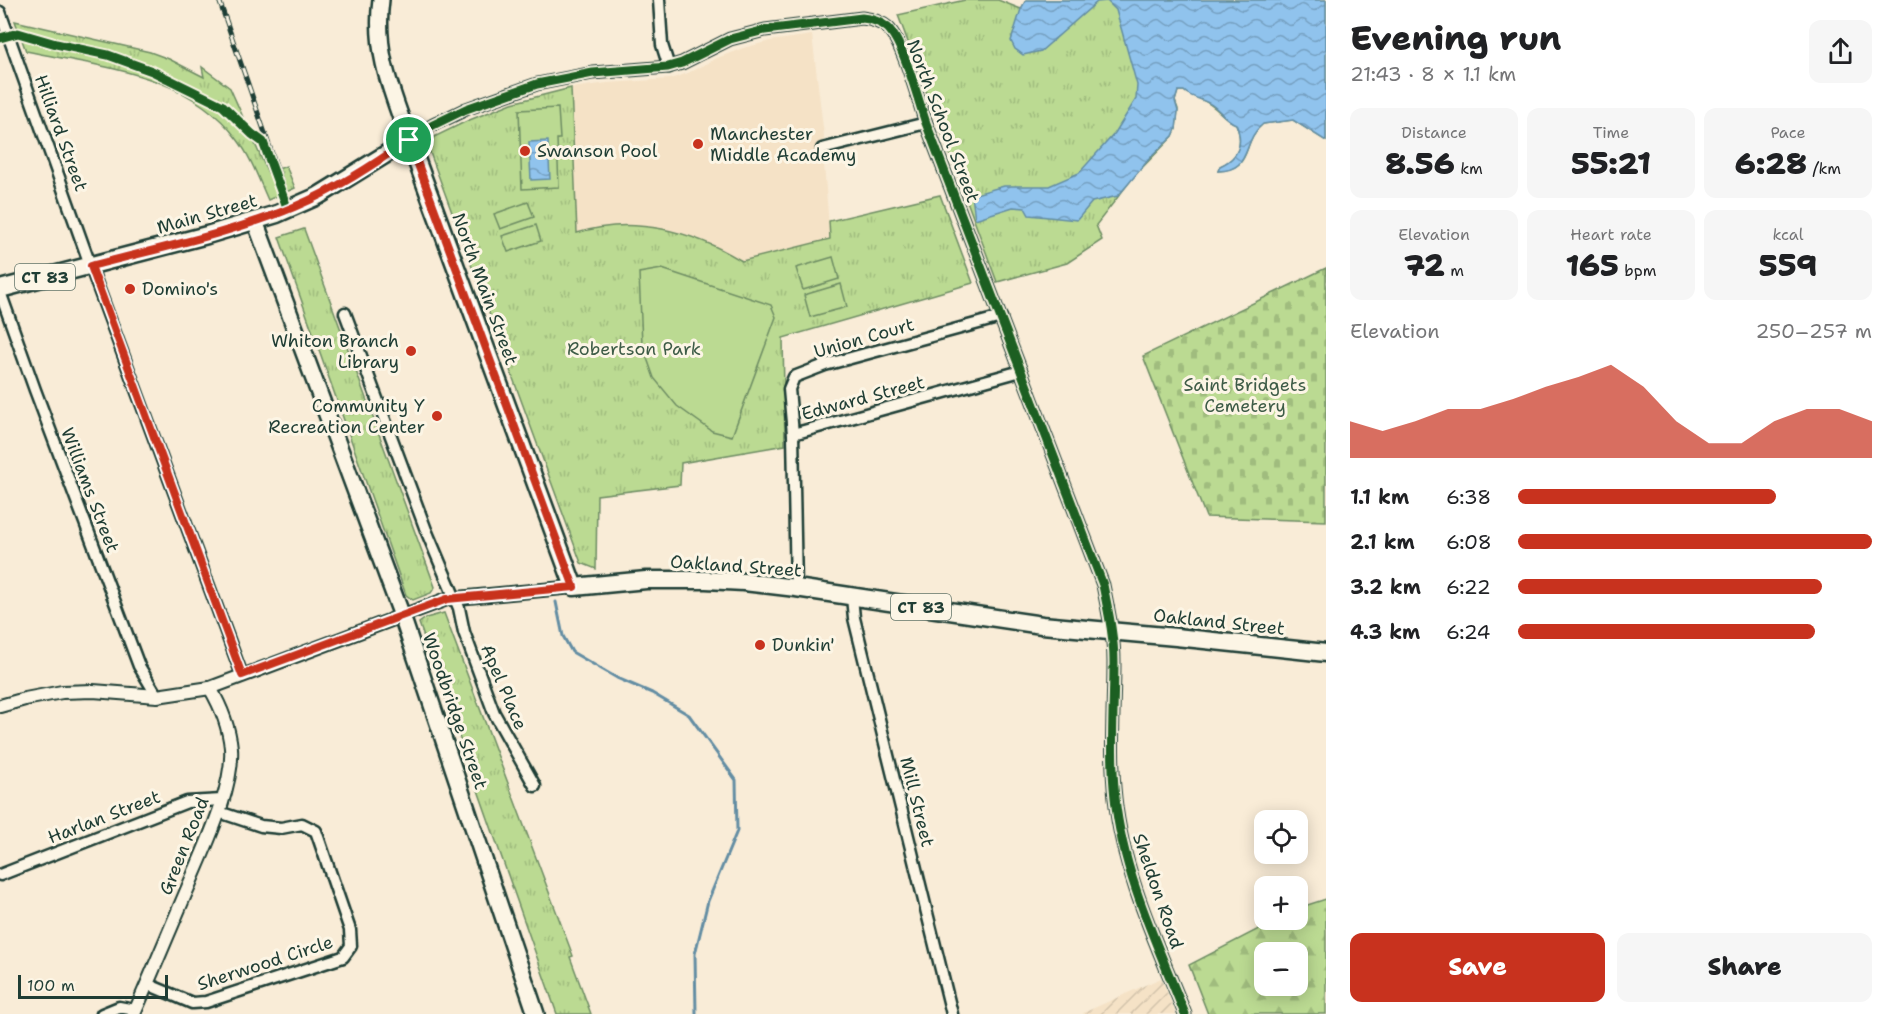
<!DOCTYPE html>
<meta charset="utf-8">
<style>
:root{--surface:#fff;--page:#f6f6f6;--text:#202124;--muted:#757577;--accent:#c8321e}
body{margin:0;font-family:"Shantell Sans",sans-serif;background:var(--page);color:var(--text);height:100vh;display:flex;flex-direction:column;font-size:22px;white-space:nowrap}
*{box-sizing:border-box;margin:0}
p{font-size:20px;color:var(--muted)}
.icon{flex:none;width:33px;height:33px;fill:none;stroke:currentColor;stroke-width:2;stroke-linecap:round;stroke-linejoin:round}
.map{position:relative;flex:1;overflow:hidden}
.sheet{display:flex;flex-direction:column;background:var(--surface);width:570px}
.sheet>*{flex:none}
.tools{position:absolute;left:1254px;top:810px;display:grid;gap:12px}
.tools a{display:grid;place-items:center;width:54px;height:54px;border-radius:12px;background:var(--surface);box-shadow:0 3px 15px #0003;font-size:30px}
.scale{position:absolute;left:18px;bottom:15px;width:150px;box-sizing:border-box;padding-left:6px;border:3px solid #1f3d34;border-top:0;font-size:16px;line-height:21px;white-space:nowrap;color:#1f3d34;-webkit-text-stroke:4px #fcf5e5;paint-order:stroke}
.pin{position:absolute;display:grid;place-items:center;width:51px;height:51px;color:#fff;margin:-26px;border:3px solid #fff;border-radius:50%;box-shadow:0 2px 6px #0007}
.round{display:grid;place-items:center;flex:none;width:63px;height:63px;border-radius:12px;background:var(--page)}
.head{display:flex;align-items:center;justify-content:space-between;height:102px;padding:0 24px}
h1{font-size:33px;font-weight:800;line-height:45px}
.figures{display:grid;grid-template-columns:repeat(3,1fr);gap:9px;height:102px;padding:6px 24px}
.figures div{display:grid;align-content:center;border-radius:12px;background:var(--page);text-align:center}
.figures b{font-size:30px;font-weight:800}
.figures small{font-size:16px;font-weight:400}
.figures p{font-size:16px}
.chart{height:168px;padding:12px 24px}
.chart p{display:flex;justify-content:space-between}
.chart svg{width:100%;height:108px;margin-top:6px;fill:var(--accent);opacity:.7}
.action{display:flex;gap:12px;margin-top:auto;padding:12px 24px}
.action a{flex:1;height:69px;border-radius:12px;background:var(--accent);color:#fff;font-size:24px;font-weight:800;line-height:69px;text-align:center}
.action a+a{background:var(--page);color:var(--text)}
ul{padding:0 24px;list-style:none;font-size:20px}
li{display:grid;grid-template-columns:96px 72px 1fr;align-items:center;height:45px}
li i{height:15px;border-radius:8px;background:var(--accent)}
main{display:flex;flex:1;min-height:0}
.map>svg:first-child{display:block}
</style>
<main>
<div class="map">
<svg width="1326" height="1014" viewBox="0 0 1326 1014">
<defs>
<pattern id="industrial-furrows" width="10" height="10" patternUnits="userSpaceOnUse" patternTransform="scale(1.5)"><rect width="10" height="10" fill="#f5e2c6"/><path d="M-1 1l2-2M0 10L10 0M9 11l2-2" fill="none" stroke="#d2c3ab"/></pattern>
<pattern id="forest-firs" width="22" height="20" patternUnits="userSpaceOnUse" patternTransform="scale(1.5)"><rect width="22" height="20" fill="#bbda92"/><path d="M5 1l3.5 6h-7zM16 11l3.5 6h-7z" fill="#a0bc7e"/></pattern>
<pattern id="cemetery-stones" width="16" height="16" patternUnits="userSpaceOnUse" patternTransform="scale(1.5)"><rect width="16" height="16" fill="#bbda92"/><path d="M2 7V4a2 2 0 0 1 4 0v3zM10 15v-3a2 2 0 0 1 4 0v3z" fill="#a0bc7e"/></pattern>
<pattern id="park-tufts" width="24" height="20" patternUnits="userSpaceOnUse" patternTransform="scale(1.5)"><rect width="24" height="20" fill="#bbda92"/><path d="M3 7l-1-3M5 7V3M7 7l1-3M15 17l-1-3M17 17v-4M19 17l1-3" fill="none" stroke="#a0bc7e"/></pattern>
<pattern id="water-waves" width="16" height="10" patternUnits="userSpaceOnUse" patternTransform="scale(1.5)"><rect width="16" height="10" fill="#90c3ed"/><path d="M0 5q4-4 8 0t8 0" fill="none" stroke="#75a0c1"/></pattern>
</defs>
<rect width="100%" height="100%" fill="#f9ecd7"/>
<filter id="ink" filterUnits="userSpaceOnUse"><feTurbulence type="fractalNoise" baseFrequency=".0167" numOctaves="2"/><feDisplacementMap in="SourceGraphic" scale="12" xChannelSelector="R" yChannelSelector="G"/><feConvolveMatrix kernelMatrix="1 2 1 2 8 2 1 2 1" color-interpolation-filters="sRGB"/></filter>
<g filter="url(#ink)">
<path fill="#f5e2c6" d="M 812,35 L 824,136 L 823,152 L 830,239 L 742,261 L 703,241 L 649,227 L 639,226 L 590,229 L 577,233 L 571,88 L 607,83 L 670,79 L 688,73 L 717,58 L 743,48 L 770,41 Z"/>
<path fill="url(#industrial-furrows)" d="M 1161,978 L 1176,1014 L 1084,1014 L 1083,1013 Z"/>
<path fill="url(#forest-firs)" stroke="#6d8c63" stroke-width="1.5" fill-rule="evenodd" d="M 1326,899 L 1326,1014 L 1208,1014 L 1189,965 L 1276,920 L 1298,920 L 1298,908 ZM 1264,952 L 1298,952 L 1298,986 L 1264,986 Z"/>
<path fill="url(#cemetery-stones)" stroke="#6d8c63" stroke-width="1.5" d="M 1326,268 L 1326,521 L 1206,517 L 1143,356 Z"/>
<g fill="url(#park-tufts)" stroke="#6d8c63" stroke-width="1.5">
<path d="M 965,0 L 998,0 L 1021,9 L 1026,0 L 1326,0 L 1326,141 L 1293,120 L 1263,124 C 1240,142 1255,169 1218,171 L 1220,166 C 1239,158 1244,144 1236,124 C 1223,119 1216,105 1202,100 C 1196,96 1189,96 1184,91 L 1178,91 L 1175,101 L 1178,109 L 1176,129 L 1173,136 L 1135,175 L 1096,225 L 1102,240 L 1067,263 L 997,282 L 898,15 Z"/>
<path d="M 15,21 L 150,52 L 169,59 L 204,77 L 202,67 L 230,88 L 268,173 L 286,166 L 295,188 L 268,200 C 259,180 251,157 237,139 C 188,73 101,67 26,51 Z"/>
<path d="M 571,88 L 577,233 C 633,215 693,231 742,261 L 830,239 L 829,221 L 940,195 L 973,283 L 783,338 L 785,445 L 681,463 L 680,485 L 597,495 L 596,569 L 581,563 L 429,150 L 430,143 L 434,137 L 467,121 L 512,103 Z"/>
<path d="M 304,229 L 435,587 L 431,593 L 413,600 L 406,595 L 279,237 Z"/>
<path d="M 444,613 L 573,956 L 570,957 L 591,1014 L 557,1014 L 419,623 L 426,618 Z"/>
</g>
<g fill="#bbda92" stroke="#6d8c63" stroke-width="1.5">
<path d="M 558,108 L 560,139 L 557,139 L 559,187 L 522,189 L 519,110 Z"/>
<path d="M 528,202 L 534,217 L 500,229 L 494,214 Z"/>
<path d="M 536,225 L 541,241 L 508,252 L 502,236 Z"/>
<path d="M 833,257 L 839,279 L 803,290 L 796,268 Z"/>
<path d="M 662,269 L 771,305 L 776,317 L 732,436 L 712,431 L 677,406 L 654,378 L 642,344 L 639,273 Z"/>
<path d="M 841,284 L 847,307 L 810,317 L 804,295 Z"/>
</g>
<g fill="url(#water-waves)" stroke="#638da3" stroke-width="1.5">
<path d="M 1026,0 L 1326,0 L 1326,141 L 1293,120 L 1263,124 C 1241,141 1253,171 1218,171 L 1220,166 C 1238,158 1244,144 1236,124 C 1225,120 1221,111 1212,105 C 1203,99 1191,98 1184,91 L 1178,91 L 1175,101 L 1178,111 L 1176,129 L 1173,136 L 1150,158 L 1118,196 L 1092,202 L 1077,220 L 1029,215 L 1025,208 L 1013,207 L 975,219 L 972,195 L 1004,186 L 1049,186 L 1079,173 L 1115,133 L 1136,99 L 1137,85 L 1116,10 L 1107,1 L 1097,2 L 1041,51 L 1023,55 L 1015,49 L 1011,41 L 1021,9 Z"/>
<path d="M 548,141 L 550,179 L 531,180 L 529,142 Z"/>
</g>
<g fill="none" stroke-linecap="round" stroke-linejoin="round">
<path stroke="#638da3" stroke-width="3" d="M 556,602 L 563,636 L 572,652 L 617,678 L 652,693 L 689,715 L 736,780 L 737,831 L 708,901 L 695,954 L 696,1014"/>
<g stroke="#1f3d34" stroke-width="15">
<g id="minor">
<path d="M 659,0 L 662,45 L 669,67"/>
<path d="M 0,12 L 98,287 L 242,675"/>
<path d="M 409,140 L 433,125 L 466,109 L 537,84 L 593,73 L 668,67 L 682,63 L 730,39 L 765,30 L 862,18 C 872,19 880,21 888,28 C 904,44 918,100 926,123 L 1103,585 C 1108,610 1114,636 1114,662 C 1114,707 1110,752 1115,798 C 1123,874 1157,944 1185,1014"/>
<path d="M 822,149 L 926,123"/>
<path d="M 0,292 L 35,390 L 139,666 L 157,696"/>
<path d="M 345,313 L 426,530 L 459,608 L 464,632 L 494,713 L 535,786"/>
<path d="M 793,434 L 1021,371"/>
<path d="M 796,588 L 793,434 L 789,389 L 794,377 L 825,365 L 1001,317"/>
<path d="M 852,597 L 854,618 L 952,1014"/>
<path d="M 0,875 L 187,802 L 222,800"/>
<path d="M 147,984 L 192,1003 L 206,1002 L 343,957 L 351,946 L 350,930 L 316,831 L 302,824 L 281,828 L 261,826 L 219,812"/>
<path d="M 102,1014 L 119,1007 L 135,1010"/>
</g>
</g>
<g stroke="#1f3d34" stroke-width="16">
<g id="tertiary">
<path d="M 0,706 L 25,699 L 62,692 L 93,691 L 157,696 L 210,688 L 447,599 L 574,587"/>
<path d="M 134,1014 C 153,971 171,927 190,883 C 205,847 234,787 231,748 C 229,727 220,705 210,688"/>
</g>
</g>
<g stroke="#1f3d34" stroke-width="20">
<g id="secondary">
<path d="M 381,0 C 374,52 392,92 409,140"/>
<path d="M 255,221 L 402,616 L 536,1014"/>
</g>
</g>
<g stroke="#1f3d34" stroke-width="21">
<path id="primary" d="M 0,289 L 207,235 L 277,214 L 318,196 L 409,140 L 574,587 L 646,580 L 706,580 L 744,582 L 796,588 L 1042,625 L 1176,637 L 1326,653"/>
</g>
<use href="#minor" stroke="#fcf5e5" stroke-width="10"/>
<use href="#tertiary" stroke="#fcf5e5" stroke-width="12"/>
<use href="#secondary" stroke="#fcf5e5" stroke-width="15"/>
<use href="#primary" stroke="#fcf5e5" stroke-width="16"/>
<g stroke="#1f3d34" stroke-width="5">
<path id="rail" d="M 219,0 L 285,191"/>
</g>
<use href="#rail" stroke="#fcf5e5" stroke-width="3" stroke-dasharray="9" stroke-linecap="butt"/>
<g stroke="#fcf5e5" stroke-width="13">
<g id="cycleway">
<path d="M 0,38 L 18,33 L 56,44 L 108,55 L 152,71 L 223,106 L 252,134 L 263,142 L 288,210"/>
<path d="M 409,140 L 433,125 L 466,109 L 537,84 L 593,73 L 668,67 L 682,63 L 730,39 L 765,30 L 862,18 C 872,19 880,21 888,28 C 904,44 918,100 926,123 L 1103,585 C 1108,610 1114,636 1114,662 C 1114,707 1110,752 1115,798 C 1123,874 1157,944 1185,1014"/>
</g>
</g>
<use href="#cycleway" stroke="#1b5e20" stroke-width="9"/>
</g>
</g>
<g fill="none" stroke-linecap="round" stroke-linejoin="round" filter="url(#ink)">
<g stroke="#fff" stroke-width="12">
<path id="route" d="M 409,140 L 574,587 L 447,599 L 242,675 L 91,266 C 156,249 232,233 294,207 C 335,190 373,165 409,140 Z"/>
</g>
<use href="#route" stroke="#c8321e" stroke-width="8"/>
</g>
<g fill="#c8321e" stroke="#fcf5e5" stroke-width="2">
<circle cx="698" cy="144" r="6"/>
<circle cx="525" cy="151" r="6"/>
<circle cx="130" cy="289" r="6"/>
<circle cx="411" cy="351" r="6"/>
<circle cx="437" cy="416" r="6"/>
<circle cx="760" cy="645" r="6"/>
</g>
<g text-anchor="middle" stroke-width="6" stroke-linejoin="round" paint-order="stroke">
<g fill="#fcf5e5" stroke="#617469" stroke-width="1.5">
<rect x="15" y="264" width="60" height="26" rx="4.5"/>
<rect x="891" y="594" width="60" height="26" rx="4.5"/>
</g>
<g font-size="16" font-weight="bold" fill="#1f3d34">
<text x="45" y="283">CT 83</text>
<text x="921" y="613">CT 83</text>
</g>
<g font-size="18" fill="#1f3d34" stroke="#fcf5e5">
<text transform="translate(943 121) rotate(69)" y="6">North School Street</text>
<text transform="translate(61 133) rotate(70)" y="6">Hilliard Street</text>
<text transform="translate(207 214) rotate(-16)" y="6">Main Street</text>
<text transform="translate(485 289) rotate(70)" y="6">North Main Street</text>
<text transform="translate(864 338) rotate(-16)" y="6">Union Court</text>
<text transform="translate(863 398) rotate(-15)" y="6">Edward Street</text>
<text transform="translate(90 490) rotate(69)" y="6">Williams Street</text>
<text transform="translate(736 566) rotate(4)" y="6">Oakland Street</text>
<text transform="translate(1219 622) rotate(6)" y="6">Oakland Street</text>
<text transform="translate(504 687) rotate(67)" y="6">Apel Place</text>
<text transform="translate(455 711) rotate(71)" y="6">Woodbridge Street</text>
<text transform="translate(917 802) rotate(76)" y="6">Mill Street</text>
<text transform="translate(104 817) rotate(-21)" y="6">Harlan Street</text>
<text transform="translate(184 846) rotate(-68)" y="6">Green Road</text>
<text transform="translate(1158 891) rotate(71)" y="6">Sheldon Road</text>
<text transform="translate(265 963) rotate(-18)" y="6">Sherwood Circle</text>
</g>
<g font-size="18" fill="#1f3d34" stroke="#fcf5e5" text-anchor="start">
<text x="710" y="140">Manchester<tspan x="710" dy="21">Middle Academy</tspan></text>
<text x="537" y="157">Swanson Pool</text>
<text x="142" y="295">Domino's</text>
<text x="399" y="347" text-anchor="end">Whiton Branch<tspan x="399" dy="21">Library</tspan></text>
<text x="425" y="412" text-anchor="end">Community Y<tspan x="425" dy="21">Recreation Center</tspan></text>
<text x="772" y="651">Dunkin'</text>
</g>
<g font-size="18" fill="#3e5c47" stroke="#fcf5e5">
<text x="634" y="355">Robertson Park</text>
<text x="1245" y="391">Saint Bridgets<tspan x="1245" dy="21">Cemetery</tspan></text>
</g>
</g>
</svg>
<div class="tools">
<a><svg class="icon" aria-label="locate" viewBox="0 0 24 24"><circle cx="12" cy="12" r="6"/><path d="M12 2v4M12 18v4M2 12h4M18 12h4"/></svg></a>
<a>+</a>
<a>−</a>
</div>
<div class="scale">100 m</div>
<div class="pin" style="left:409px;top:140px;background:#1e9e55"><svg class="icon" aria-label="arrive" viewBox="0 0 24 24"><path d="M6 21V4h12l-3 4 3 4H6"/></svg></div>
</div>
<section class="sheet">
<div class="head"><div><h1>Evening run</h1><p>21:43 · 8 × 1.1 km</p></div><a class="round"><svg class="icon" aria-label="share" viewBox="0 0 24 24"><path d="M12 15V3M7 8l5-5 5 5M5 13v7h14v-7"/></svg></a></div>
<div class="figures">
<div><p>Distance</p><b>8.56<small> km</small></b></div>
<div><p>Time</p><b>55:21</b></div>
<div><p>Pace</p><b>6:28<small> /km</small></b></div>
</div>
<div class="figures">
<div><p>Elevation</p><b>72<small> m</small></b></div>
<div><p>Heart rate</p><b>165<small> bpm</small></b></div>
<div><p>kcal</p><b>559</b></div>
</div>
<div class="chart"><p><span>Elevation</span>250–257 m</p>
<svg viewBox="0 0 160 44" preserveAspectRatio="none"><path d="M0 44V29L10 33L20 29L30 24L40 24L50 20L60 15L70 11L80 6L90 15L100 29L110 38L120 38L130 29L140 24L150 24L160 29V44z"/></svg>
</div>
<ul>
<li><b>1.1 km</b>6:38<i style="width:73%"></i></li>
<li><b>2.1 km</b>6:08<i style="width:100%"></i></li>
<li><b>3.2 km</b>6:22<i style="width:86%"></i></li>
<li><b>4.3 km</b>6:24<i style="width:84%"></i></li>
</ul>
<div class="action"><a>Save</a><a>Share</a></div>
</section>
</main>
